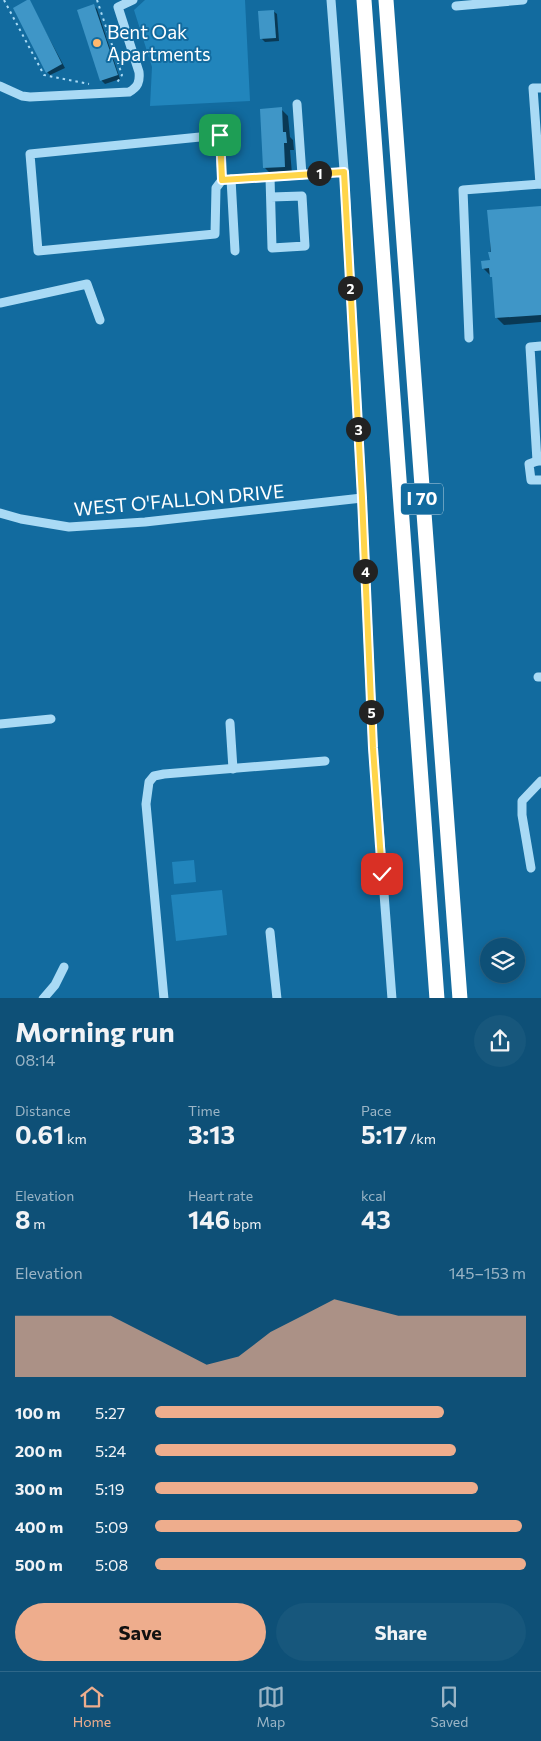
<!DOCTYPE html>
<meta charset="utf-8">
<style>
:root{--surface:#0e5077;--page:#17577c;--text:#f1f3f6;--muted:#9bb5c6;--line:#2e6789;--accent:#eead8d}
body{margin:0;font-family:Commissioner,sans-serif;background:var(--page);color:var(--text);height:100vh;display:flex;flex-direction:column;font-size:19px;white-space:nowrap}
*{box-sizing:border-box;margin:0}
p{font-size:16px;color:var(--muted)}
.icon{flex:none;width:28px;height:28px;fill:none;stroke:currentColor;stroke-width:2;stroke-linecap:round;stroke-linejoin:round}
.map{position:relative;height:998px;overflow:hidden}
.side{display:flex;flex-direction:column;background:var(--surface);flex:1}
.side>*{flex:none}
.controls{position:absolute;left:480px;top:938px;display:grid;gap:10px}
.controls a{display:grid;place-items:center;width:45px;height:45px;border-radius:50%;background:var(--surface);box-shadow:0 2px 12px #0003,0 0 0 1px var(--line);font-size:25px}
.pin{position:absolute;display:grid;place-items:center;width:42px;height:42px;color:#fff;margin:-21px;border-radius:10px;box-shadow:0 2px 8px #0006}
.km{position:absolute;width:25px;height:25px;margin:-12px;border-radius:50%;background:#222;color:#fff;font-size:14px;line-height:25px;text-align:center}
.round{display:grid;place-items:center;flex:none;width:52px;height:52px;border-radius:26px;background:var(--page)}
.head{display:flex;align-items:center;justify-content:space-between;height:85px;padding:0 15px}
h1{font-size:28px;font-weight:700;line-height:38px}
.metrics{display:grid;grid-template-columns:repeat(3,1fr);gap:8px;height:85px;padding:5px 15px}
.metrics div{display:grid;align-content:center}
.metrics b{font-size:25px;font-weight:700}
.metrics small{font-size:14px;font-weight:400}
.metrics p{font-size:14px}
.chart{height:140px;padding:10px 15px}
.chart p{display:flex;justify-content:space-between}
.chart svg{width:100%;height:90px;margin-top:5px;fill:var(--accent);opacity:.7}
.cta{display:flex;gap:10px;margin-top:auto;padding:10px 15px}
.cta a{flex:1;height:58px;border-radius:30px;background:var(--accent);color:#111;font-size:20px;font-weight:700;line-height:58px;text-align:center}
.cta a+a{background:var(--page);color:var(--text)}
ul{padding:0 15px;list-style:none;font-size:16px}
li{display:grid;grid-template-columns:80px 60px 1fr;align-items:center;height:38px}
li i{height:12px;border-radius:6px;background:var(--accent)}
.dock{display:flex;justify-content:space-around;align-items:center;height:70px;border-top:1px solid var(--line);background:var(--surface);font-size:14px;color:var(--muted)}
.dock a{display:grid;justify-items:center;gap:2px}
.dock .active{color:var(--accent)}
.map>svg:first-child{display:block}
</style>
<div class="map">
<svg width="541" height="999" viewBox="0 0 541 999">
<rect width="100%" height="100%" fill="#126b9f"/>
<g fill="#2185bc">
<path d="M 145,0 L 245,0 L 250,101 L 150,106 L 152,67 L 134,10 Z"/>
<path d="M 194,860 L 196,882 L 174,884 L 172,862 Z"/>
<path d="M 222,890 L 227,935 L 176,941 L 171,895 Z"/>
</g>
<g fill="#0007">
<path d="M 29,1 L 65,68 L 50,75 L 47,72 Z"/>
<path d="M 94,6 L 97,9 L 120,79 L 105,84 L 102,81 L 78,11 Z"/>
<path d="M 273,11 L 277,14 L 279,41 L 265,42 L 261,38 Z"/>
<path d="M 281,109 L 288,116 L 290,137 L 293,140 L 294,150 L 290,150 L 292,174 L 272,175 L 265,168 L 261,110 Z"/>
<path d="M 541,207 L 541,322 L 504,325 L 497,318 L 494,279 L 483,268 L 491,261 L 489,211 Z"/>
</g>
<g fill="#3f96c7">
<path d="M 27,0 L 30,0 L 62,64 L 46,73 L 13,8 Z"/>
<path d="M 94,4 L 118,75 L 100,81 L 77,10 Z"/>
<path d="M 274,10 L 276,38 L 260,39 L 258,11 Z"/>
<path d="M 282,107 L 283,132 L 286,132 L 287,143 L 284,143 L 285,167 L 263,168 L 260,109 Z"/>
<path d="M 541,206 L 541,315 L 495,318 L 492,277 L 490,277 L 489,268 L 482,269 L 481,261 L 490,260 L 488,252 L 491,252 L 487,210 Z"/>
</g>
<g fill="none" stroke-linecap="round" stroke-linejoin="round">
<g stroke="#a9daf5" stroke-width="2" stroke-dasharray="2.5 4" stroke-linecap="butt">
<path d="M 4,0 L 44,75 L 89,84"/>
<path d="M 97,0 L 122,75 L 116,84"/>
</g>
<g stroke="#a9daf5" stroke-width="9">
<path d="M 331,0 L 344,170 L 362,498 L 373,748 L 392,999"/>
<path d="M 456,6 L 523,0"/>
<path d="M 0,86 L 22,96 L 30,97 L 129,92 C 138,87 140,82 139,72 L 118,7 L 133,0"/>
<path d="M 297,104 L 302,175"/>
<path d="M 270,177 L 272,248 L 305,246 L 302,196 L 271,197"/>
<path d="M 231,179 L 235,251"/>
<path d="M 222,180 L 216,188 L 215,234 L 38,251 L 30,154 L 220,135 L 222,180 L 344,172"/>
<path d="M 540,184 L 533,88 L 541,88"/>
<path d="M 0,303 L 87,284 L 100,320"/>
<path d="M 469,338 L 463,190 L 541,184"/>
<path d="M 541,346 L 530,347 L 537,461 L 541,461"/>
<path d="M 537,461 L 529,464 L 531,480 L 541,480"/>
<path d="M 0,513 L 21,519 L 69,527 L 145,522 L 362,498"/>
<path d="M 538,677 L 541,677"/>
<path d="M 230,723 L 233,769"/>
<path d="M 0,724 L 51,719"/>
<path d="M 531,868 L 522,815 L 522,801 L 541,781"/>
<path d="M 270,932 L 277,999"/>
<path d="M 43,999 L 55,985 L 64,967"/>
<path d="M 164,999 L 146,804 L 149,782 L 154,776 L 164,774 L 325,761"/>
</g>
<g stroke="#fff" stroke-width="15">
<path d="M 364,0 L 437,999"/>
<path d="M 386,0 L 460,999"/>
</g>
</g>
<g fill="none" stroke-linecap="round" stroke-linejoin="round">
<g stroke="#fff" stroke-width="10">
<path id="route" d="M 220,135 L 222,180 L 344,172 L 362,498 L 373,748 L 382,874"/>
</g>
<use href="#route" stroke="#ffd54a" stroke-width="6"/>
</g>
<circle fill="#ffb86d" stroke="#126b9f" stroke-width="2" cx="97" cy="43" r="5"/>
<g text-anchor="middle" stroke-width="4" stroke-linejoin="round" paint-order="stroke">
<rect fill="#126b9f" stroke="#b8d3e2" stroke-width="1" x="401" y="483.5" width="42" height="31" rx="4"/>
<g font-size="18" font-weight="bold" fill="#fff">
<text x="422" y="505">I 70</text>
</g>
<g font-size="19" fill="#fff" stroke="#126b9f" text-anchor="start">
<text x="107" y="39">Bent Oak<tspan x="107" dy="22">Apartments</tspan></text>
</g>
<g font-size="19" fill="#fff" stroke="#126b9f">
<text transform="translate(179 500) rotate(-5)" y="7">WEST O'FALLON DRIVE</text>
</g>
</g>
</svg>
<div class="controls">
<a><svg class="icon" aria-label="layers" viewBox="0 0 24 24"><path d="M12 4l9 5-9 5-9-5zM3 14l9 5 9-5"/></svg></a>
</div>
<div class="pin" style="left:220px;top:135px;background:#1e9e55"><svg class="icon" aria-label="arrive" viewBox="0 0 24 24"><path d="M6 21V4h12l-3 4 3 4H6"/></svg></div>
<div class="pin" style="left:382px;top:874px;background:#d93025"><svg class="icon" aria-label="check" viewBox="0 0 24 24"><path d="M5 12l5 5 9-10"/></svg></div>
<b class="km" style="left:319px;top:173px">1</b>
<b class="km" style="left:350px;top:288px">2</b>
<b class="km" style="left:358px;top:429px">3</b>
<b class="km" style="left:365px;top:571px">4</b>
<b class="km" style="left:371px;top:712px">5</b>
</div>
<section class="side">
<div class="head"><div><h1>Morning run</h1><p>08:14</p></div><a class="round"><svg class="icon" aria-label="share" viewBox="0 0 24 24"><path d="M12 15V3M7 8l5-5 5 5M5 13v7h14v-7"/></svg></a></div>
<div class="metrics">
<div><p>Distance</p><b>0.61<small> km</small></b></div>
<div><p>Time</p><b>3:13</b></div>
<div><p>Pace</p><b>5:17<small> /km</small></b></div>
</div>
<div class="metrics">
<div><p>Elevation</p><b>8<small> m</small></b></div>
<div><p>Heart rate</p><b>146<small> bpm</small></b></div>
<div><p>kcal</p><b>43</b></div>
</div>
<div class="chart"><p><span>Elevation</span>145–153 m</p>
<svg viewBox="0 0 160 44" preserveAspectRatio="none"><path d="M0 44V14L10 14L20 14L30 14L40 22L50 30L60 38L70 34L80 22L90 14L100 6L110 10L120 14L130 14L140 14L150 14L160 14V44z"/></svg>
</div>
<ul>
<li><b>100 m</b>5:27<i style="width:78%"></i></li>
<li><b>200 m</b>5:24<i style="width:81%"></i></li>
<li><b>300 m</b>5:19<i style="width:87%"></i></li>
<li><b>400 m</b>5:09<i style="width:99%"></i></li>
<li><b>500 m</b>5:08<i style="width:100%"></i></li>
</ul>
<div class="cta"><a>Save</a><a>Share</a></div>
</section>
<nav class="dock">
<a class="active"><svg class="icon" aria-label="home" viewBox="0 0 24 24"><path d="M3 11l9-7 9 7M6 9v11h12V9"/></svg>Home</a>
<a><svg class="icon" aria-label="map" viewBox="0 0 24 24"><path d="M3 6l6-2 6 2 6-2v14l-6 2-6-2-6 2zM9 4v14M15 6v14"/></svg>Map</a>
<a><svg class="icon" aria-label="saved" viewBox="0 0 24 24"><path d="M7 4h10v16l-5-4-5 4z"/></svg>Saved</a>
</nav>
